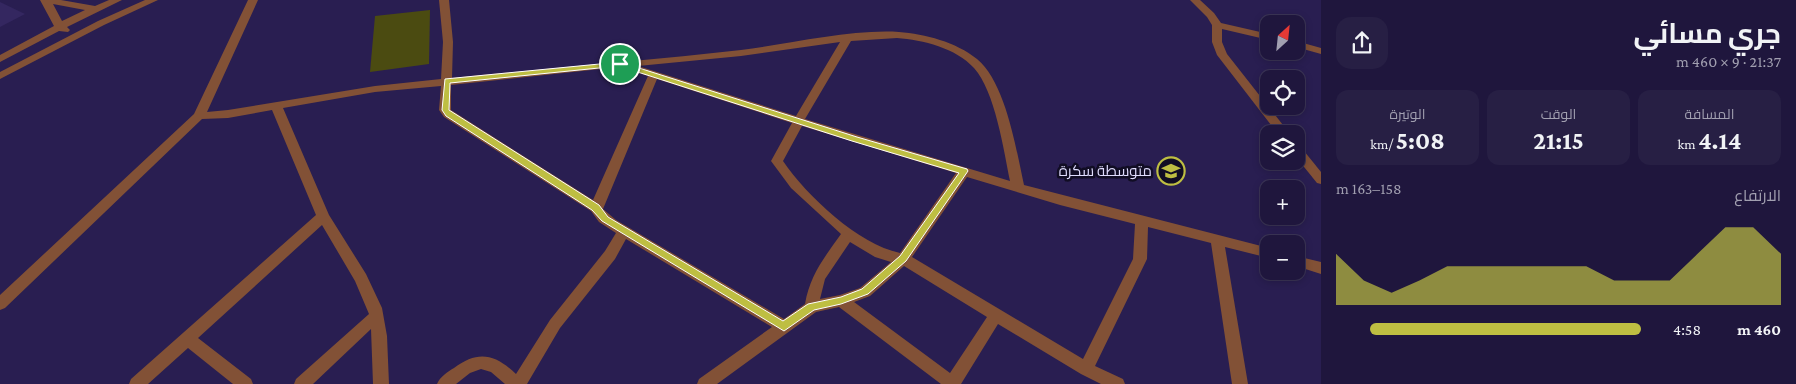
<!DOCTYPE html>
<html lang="ar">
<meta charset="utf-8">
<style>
:root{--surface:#1f163d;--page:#271f44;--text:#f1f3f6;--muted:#a19fb0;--line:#3c3557;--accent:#bebe42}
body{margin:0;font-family:"Crimson Pro",Cairo,serif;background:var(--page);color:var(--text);direction:rtl;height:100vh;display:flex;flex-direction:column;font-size:19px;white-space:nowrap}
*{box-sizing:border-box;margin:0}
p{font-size:16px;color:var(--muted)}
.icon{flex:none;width:28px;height:28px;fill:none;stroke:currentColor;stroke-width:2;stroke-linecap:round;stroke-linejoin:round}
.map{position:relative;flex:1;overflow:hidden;direction:ltr}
.sheet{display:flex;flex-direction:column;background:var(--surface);width:475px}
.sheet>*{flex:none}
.needle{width:32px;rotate:27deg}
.controls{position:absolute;left:1260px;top:15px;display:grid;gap:10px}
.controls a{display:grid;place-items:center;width:45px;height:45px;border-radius:10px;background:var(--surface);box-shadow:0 2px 8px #0003,0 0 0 1px var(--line);font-size:25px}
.pin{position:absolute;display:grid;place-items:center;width:42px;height:42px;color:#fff;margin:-21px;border:2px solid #fff;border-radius:50%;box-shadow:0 1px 5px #0007}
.round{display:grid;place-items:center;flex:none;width:52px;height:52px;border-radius:15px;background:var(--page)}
.headline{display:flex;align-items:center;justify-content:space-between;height:85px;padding:0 15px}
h1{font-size:28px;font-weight:700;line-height:38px}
.figures{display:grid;grid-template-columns:repeat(3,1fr);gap:8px;height:85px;padding:5px 15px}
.figures div{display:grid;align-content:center;border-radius:12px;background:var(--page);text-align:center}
.figures b{font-size:25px;font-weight:700}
.figures small{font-size:14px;font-weight:400}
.figures p{font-size:14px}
.chart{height:140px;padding:10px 15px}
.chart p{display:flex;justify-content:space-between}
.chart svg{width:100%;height:90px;margin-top:5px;fill:var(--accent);opacity:.7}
ul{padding:0 15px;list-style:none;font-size:16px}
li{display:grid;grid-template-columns:80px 60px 1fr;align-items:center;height:38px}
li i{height:12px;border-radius:6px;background:var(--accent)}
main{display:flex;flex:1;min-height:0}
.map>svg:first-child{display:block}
</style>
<main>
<section class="sheet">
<div class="headline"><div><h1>جري مسائي</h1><p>21:37 · 9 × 460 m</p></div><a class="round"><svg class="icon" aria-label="share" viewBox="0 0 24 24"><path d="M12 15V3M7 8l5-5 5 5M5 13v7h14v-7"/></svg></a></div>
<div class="figures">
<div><p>المسافة</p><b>4.14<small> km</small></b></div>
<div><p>الوقت</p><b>21:15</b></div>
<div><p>الوتيرة</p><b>5:08<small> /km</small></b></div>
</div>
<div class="chart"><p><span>الارتفاع</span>158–163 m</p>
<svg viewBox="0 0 160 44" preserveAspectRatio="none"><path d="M0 44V19L10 32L20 38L30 32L40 25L50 25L60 25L70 25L80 25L90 25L100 32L110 32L120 32L130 19L140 6L150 6L160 19V44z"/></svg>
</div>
<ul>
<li><b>460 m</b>4:58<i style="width:89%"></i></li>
</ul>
</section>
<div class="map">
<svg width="1321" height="384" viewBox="0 0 1321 384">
<rect width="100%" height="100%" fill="#291e51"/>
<path fill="#342760" d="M 0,2 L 25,14 L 0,27 Z"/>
<path fill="#4b4b11" d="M 430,10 L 429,64 L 370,72 L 375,16 Z"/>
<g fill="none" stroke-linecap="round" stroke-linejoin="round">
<g fill="#825136" fill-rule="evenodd">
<path d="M 248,0 L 258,0 L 207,112 L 228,110 L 375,86 L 441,79 L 443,42 L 439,0 L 449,0 L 453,42 L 452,78 C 548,68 645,61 741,50 C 790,44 851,29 899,32 C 925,34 956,42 977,59 C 1006,83 1016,149 1024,185 L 1269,248 L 1269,258 L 1225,247 L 1248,384 L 1232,384 L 1211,243 L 1148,227 L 1147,259 L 1095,366 L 1123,379 L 1125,384 L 1101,384 L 1081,374 L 998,324 L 961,384 L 941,384 L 839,307 L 816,312 L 717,384 L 697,384 L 699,379 L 772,327 L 626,239 L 615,259 L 560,328 L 527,384 L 505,384 L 491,372 L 481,369 L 470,373 L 456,384 L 437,384 C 440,377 447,372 454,368 C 478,350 495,354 516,374 L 550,320 L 605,251 L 616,233 L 599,222 L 591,211 L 444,117 L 439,110 L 441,86 L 375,92 L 283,108 L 329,215 L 366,274 L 382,308 L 387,336 L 389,384 L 373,384 L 371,329 L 313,384 L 294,384 L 296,379 L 369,314 L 355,281 L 322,225 L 198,338 L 251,379 L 253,384 L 233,384 L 188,348 L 148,384 L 129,384 L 131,379 L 316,215 L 272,110 L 228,118 L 202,119 L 5,308 L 0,310 L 0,295 L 194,114 ZM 897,38 C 923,40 956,48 974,68 C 995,91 1004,151 1010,181 L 805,119 L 851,41 ZM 840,42 L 796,116 L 638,66 L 741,56 ZM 619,67 L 648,76 L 593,200 L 451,110 L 451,85 ZM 657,79 L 792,123 L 771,161 L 791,188 L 841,234 C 824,258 810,275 805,304 L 784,319 L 616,220 L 603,209 ZM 802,126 L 956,173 L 900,253 C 858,244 807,196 783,161 ZM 967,177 L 1060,205 L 1135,224 L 1133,259 L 1083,359 L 912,257 ZM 850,242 L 875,257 L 891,262 L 860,288 L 840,295 L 820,299 L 825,279 ZM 904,266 L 987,317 L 950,373 L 854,302 L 870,296 Z"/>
<path d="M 1190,0 L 1200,0 L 1214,13 L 1221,23 L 1269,34 L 1269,40 L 1222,29 L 1222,42 L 1227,54 L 1290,134 L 1278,134 L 1217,55 L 1212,42 L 1212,25 L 1207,17 Z"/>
<path d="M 1296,41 L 1321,48 L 1321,54 L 1296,47 Z"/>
<path d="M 1296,145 L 1300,146 L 1321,172 L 1321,184 L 1317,183 L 1296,157 Z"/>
<path d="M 1296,256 L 1321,262 L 1321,274 L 1296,266 Z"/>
</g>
<g fill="#825136" fill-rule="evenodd">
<path d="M 40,0 L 61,0 L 95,6 L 109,0 L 122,0 L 67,27 L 70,30 L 68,32 L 59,31 L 0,62 L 0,55 L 54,26 ZM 53,4 L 85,10 L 62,21 Z"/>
<path d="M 145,0 L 158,0 L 104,25 L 0,79 L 0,72 L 98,21 Z"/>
</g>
</g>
<path fill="#bebe42" stroke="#fff" fill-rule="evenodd" d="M 620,62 L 857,137 L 967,169 L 968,171 L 906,261 L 868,294 L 841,304 L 814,310 L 784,331 L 602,221 L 592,210 L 446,116 L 442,110 L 445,79 ZM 619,66 L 852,141 L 959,173 L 900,256 L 862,289 L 841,297 L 808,304 L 783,321 L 608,217 L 599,205 L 449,110 L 450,83 Z"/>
<defs>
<g id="school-ring" transform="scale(1.4375)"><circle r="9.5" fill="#110d24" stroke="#bebe42" stroke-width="1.5"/><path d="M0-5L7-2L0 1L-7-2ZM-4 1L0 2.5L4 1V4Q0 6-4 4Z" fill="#bebe42"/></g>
</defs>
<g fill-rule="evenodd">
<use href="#school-ring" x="1171" y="171"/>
</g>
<g text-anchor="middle" stroke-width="5" stroke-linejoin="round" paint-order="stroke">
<g font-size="15" fill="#dfdcfd" stroke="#110d24" text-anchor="end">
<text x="1152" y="176">متوسطة سكرة</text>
</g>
</g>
</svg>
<div class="controls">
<a><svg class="needle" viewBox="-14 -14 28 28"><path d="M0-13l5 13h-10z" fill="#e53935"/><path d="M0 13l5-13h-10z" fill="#a19fb0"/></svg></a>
<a><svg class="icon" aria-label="locate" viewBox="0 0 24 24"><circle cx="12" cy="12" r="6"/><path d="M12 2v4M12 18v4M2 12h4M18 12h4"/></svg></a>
<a><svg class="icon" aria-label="layers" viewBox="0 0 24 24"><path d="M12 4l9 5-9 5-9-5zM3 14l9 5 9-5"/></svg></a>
<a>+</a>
<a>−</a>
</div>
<div class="pin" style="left:620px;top:64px;background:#1e9e55"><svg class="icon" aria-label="arrive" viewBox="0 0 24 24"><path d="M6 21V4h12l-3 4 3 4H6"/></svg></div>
</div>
</main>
